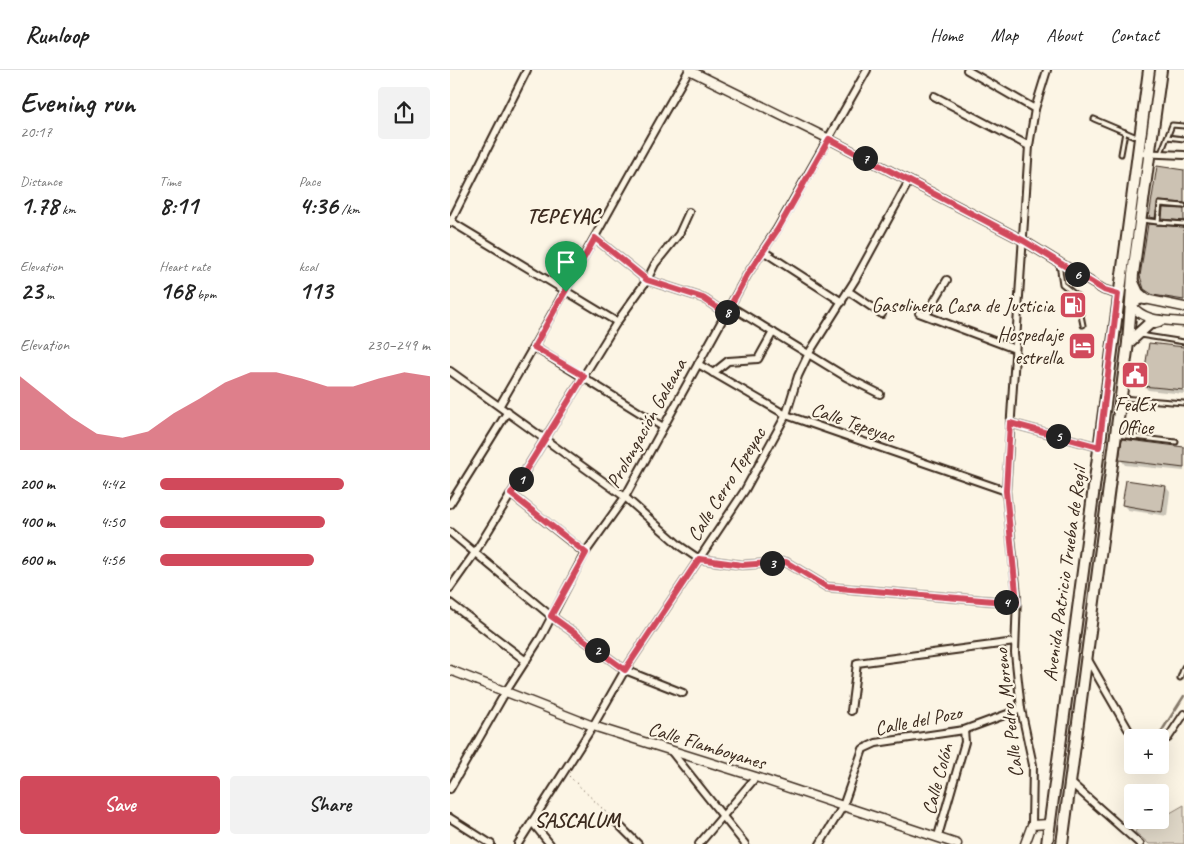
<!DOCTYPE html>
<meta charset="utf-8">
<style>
:root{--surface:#fff;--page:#f2f2f2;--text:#222;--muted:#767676;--line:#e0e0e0;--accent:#d1495b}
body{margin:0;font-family:Caveat,sans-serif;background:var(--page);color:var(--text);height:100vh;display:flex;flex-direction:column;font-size:19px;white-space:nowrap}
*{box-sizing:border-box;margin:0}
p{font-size:16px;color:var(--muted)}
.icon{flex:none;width:28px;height:28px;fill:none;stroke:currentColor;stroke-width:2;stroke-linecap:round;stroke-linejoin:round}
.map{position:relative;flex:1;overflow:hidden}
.details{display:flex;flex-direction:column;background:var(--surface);width:450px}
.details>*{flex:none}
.buttons{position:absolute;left:674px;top:659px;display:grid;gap:10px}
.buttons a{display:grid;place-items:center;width:45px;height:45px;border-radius:5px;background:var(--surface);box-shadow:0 5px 20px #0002;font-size:25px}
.pin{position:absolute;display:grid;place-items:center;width:42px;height:42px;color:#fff;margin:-51px -21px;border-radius:50% 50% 50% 0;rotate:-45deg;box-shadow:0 0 5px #0007}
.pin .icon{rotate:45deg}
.km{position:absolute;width:25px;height:25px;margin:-12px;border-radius:50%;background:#222;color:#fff;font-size:14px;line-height:25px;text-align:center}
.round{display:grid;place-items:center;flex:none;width:52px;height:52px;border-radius:5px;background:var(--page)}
.summary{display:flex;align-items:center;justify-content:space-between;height:85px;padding:0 20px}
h1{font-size:28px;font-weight:800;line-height:38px}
.figures{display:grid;grid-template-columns:repeat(3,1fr);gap:8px;height:85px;padding:5px 20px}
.figures div{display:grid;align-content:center}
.figures b{font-size:25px;font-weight:800}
.figures small{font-size:14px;font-weight:400}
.figures p{font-size:14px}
.chart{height:140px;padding:10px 20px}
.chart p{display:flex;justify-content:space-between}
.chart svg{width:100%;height:90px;margin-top:5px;fill:var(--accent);opacity:.7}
.cta{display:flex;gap:10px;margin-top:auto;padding:10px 20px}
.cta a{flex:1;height:58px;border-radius:5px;background:var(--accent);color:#fff;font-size:20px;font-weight:800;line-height:58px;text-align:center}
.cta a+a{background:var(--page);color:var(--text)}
ul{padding:0 20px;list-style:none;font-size:16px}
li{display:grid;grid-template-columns:80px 60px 1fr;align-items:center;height:38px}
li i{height:12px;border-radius:6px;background:var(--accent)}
header{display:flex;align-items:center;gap:30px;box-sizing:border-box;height:70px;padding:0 25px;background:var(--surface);border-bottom:1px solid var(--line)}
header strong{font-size:24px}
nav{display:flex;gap:28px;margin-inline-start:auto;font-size:18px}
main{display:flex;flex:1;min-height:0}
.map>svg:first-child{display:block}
</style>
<header>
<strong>Runloop</strong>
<nav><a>Home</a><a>Map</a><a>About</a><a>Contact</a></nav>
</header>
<main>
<section class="details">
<div class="summary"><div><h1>Evening run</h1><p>20:17</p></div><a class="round"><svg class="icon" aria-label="share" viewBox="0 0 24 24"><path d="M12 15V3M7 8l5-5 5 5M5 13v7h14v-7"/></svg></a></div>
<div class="figures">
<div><p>Distance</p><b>1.78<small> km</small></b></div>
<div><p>Time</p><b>8:11</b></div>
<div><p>Pace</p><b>4:36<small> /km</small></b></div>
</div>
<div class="figures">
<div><p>Elevation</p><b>23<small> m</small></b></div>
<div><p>Heart rate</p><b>168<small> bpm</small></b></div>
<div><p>kcal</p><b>113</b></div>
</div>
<div class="chart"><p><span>Elevation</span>230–249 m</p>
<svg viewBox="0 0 160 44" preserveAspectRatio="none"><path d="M0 44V8L10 18L20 28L30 36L40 38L50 35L60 26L70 19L80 11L90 6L100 6L110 9L120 13L130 13L140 9L150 6L160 8V44z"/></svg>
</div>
<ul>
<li><b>200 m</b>4:42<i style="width:68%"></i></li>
<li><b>400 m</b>4:50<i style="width:61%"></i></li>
<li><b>600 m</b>4:56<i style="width:57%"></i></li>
</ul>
<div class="cta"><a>Save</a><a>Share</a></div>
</section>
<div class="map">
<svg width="734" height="774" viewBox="0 0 734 774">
<rect width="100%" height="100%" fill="#fcf5e5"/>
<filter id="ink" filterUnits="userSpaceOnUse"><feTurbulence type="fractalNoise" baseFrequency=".02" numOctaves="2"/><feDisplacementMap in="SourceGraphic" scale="10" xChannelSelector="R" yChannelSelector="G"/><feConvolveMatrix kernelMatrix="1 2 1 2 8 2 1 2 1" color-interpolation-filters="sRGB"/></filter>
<g filter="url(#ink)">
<path fill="#e0d8c8" stroke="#8e8173" d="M 712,728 L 720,743 L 734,735 L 734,774 L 699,774 L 685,762 L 693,750 L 710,750 Z"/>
<g fill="#0003">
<path d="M 708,97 L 734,101 L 734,136 L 713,135 L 713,139 L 734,140 L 734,154 L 718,153 L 713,148 L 714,140 L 709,152 L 705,152 L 700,147 Z"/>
<path d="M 734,159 L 734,233 L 709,229 L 695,218 Z"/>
<path d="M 734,278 L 734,324 L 698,320 L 693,315 Z"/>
<path d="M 734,378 L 734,401 L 675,395 L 671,390 Z"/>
<path d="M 716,417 L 720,422 L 717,446 L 678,440 L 673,435 Z"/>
</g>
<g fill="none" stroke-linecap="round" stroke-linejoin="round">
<path stroke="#85796b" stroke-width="2.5" d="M 711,662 L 734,626"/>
</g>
<g fill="#ccc2b3" stroke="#3b2a1e">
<path d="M 707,96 L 734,100 L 734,133 L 708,131 L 705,148 L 699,147 Z"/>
<path d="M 713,138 L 734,139 L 734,151 L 712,149 Z"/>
<path d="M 698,154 L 734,157 L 734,230 L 703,225 L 694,219 L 690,206 Z"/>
<path d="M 699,273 L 734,277 L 734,320 L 692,316 Z"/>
<path d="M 672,369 L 734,377 L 734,398 L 669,390 Z"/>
<path d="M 676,410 L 716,416 L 712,442 L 672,435 Z"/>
</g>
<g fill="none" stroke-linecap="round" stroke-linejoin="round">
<g stroke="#3b2a1e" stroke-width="7">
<g id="service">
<path d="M 644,49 L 689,68"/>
<path d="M 717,67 L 734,69"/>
<path d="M 711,83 L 722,55 L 734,56"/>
<path d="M 671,84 L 675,62"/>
<path d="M 734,136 L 710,134 L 708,152 L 734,154"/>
<path d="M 692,150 L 708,152"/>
<path d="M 609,194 L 612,214 L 627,226 L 633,255"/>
<path d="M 690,265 L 734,272"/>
<path d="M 672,328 L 734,333"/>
<path d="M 667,365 L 726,372"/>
<path d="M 730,608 L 734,597"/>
</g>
</g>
<g stroke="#3b2a1e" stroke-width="10">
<g id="minor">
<path d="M 517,0 L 585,39"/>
<path d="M 484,26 L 579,76"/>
<path d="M 688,83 L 734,85"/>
<path d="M 0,151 L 167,252"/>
<path d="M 0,153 L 77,0"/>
<path d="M 145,168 L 197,210 L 253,228 L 276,244"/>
<path d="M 313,181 L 392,232"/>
<path d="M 398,221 L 432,244"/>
<path d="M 280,236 L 396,307 L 430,324"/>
<path d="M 469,243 L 565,279"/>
<path d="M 476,245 L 497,210"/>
<path d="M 84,277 L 213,357"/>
<path d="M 248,294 L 336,345 L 556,421"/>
<path d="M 0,301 L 175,427 L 230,476 L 249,489 L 292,495 L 336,492 L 377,517 L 567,533"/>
<path d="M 263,303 L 278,291 L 308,289 L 323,262"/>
<path d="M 50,335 C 115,224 174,111 239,0"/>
<path d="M 560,353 L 649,377"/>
<path d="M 61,424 L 135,483"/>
<path d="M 0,434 L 58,341"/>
<path d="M 0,462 L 101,546 L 175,600 L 233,623"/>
<path d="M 0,518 L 24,484 L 167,252 L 197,210 L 205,194 L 229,164 L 239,142"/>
<path d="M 0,533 L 76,591"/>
<path d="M 637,588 L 678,659"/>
<path d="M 401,641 L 407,593 L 565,572"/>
<path d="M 718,668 L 734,644"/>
<path d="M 221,681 L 295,774"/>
<path d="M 620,712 L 690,774"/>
<path d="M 0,719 L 55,623 L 91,567 L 135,483 L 175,427 L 297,205 L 327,159 L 417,0"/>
<path d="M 0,748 L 41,774"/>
<path d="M 82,752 L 100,774"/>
<path d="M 166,752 L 188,774"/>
<path d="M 582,755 L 583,695 L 571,639 L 565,583 L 567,526 L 556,421 L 579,76 L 585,39 L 597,0"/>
<path d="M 488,766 L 515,672 L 514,660"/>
<path d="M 68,774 L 143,656 L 175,600 L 295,420 L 336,345 L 348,306 L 359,283 L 405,210 L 459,111"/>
<path d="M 249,774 L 306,707"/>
<path d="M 370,774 L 393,736 L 413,679 L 426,673 L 514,660 L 571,639"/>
</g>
</g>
<g stroke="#3b2a1e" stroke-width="11">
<g id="tertiary">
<path d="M 239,0 L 379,69 L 574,171 L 654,220 L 668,224"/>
<path d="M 734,237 L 695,229 L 689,230 L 681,235 C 695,252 714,250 734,252"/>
<path d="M 0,600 L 143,656 L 306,707 L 507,774"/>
<path d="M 575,774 L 582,755 L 599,754"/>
</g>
</g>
<g stroke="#3b2a1e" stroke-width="14">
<g id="primary">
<path d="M 683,212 L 688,223 L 695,229"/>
<path d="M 678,273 L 699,254 L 709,251"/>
<path d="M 597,774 L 699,0"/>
<path d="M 612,774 L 678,273 L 683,204 L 711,0"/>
</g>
</g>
<path stroke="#3b2a1e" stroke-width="1" stroke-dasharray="1 4" stroke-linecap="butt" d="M 119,706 L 161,747"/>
<use href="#service" stroke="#fcf5e5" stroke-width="3"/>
<use href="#minor" stroke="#fcf5e5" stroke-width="6"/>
<use href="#tertiary" stroke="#fcf5e5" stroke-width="8"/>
<use href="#primary" stroke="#fcf5e5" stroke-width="10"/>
</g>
</g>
<g fill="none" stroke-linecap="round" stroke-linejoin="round" filter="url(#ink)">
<g stroke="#fff" stroke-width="10">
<path id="route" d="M 379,69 L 574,171 L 654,220 L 668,224 L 649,377 L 560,353 L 556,421 L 567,533 L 377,517 L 336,492 L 292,495 L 249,489 L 175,600 L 101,546 L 136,483 L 61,424 L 134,306 L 84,277 L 145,168 L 197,210 L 253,228 L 276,244 L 297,205 L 328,159 Z"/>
</g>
<use href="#route" stroke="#d1495b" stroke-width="6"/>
</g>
<defs>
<g id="fuel-square" transform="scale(1.4375)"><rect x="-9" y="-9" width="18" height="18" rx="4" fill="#d1495b" stroke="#fcf5e5"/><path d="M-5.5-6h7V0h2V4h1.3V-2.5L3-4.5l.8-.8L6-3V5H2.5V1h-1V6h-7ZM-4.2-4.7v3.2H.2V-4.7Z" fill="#fff"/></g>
<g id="hotel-square" transform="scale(1.4375)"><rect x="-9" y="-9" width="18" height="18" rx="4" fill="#d1495b" stroke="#fcf5e5"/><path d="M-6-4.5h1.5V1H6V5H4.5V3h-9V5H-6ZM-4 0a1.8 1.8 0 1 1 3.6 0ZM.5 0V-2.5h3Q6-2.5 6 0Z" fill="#fff"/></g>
<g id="civic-square" transform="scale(1.4375)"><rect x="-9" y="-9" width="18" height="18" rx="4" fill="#d1495b" stroke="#fcf5e5"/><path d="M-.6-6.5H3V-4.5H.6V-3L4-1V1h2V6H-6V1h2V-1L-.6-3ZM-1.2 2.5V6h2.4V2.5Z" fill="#fff"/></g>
</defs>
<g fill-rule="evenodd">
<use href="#fuel-square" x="623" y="235"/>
<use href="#hotel-square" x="632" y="276"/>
<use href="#civic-square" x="685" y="305"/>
</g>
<g text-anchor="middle" stroke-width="4.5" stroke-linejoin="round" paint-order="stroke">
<g font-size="20" fill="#3b2a1e" stroke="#fcf5e5" text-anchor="end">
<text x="604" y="242">Gasolinera Casa de Justicia</text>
<text x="613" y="271">Hospedaje<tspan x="613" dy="23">estrella</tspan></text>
<text x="685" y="341" text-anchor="middle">FedEx<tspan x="685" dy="23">Office</tspan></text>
</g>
<g font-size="20" fill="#3b2a1e" stroke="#fcf5e5">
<text transform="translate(403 352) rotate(19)" y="7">Calle Tepeyac</text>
<text transform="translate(196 353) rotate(-61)" y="7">Prolongación Galeana</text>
<text transform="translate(276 414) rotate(-58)" y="7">Calle Cerro Tepeyac</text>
<text transform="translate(614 504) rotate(-82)" y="7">Avenida Patricio Trueba de Regil</text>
<text transform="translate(558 643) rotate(-97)" y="7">Calle Pedro Moreno</text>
<text transform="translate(468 650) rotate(-11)" y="7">Calle del Pozo</text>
<text transform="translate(257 675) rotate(17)" y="7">Calle Flamboyanes</text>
<text transform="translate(487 709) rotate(-75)" y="7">Calle Colón</text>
</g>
<g font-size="21" font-weight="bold" fill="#3b2a1e" stroke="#fcf5e5">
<text x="113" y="153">TEPEYAC</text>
<text x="127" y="757">SASCALUM</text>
</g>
</g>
</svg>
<div class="buttons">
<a>+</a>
<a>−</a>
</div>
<div class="pin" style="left:116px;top:222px;background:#1e9e55"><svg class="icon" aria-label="arrive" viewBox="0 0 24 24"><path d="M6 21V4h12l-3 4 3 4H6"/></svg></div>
<b class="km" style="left:71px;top:409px">1</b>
<b class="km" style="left:147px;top:580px">2</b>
<b class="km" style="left:322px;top:493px">3</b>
<b class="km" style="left:556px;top:532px">4</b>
<b class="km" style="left:608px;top:366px">5</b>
<b class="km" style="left:627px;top:204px">6</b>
<b class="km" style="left:415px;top:88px">7</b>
<b class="km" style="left:277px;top:242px">8</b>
</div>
</main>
